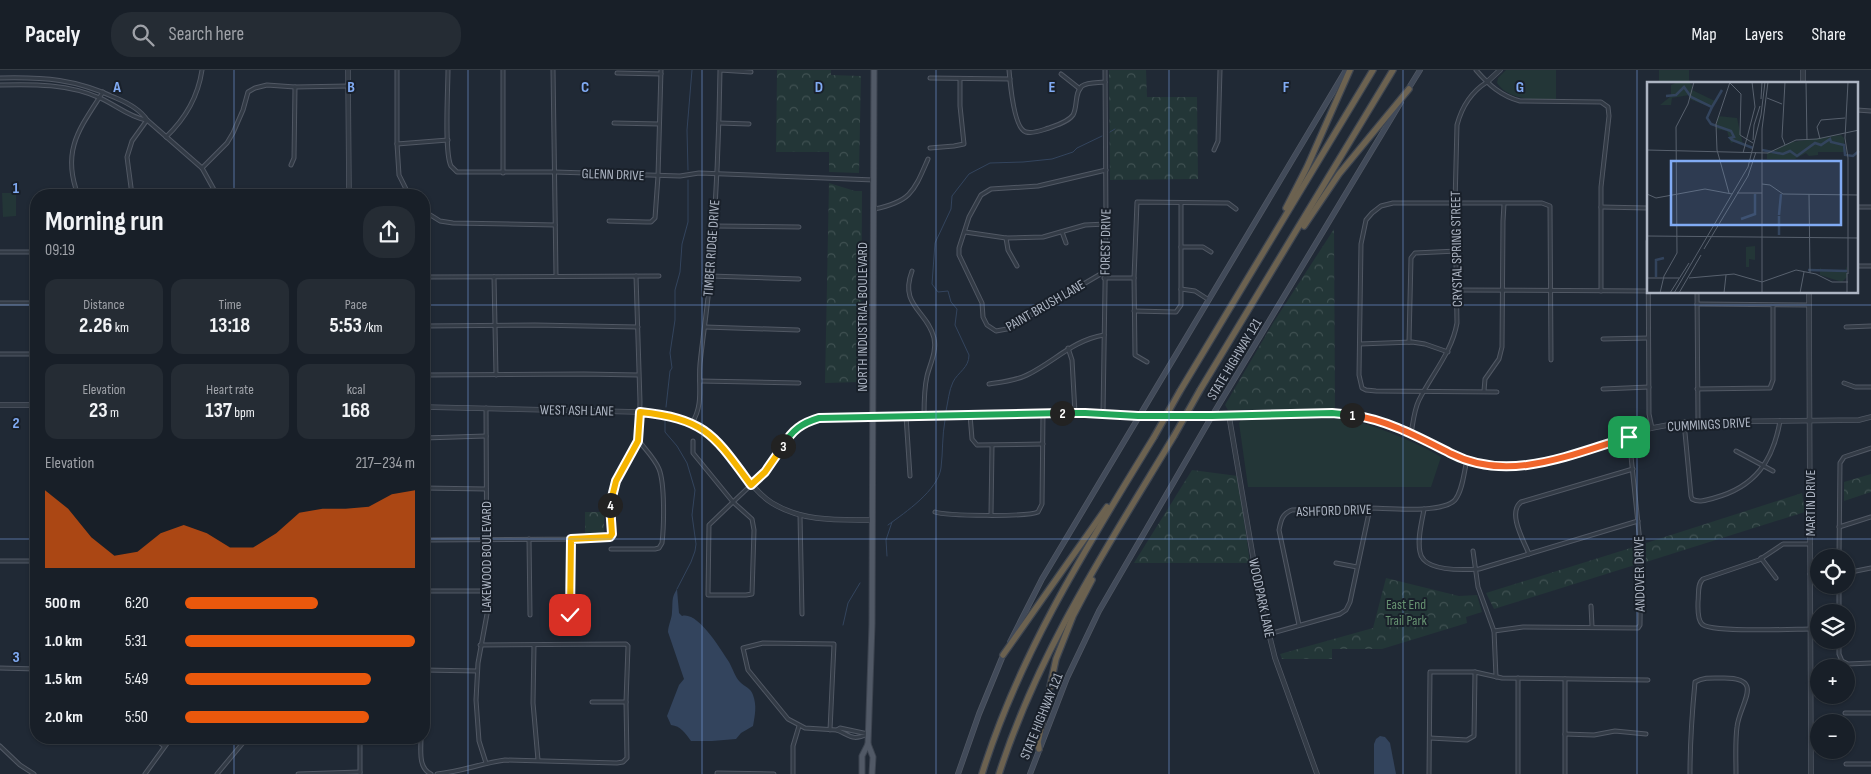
<!DOCTYPE html>
<meta charset="utf-8">
<style>
:root{--surface:#181f28;--page:#252c34;--text:#f1f3f6;--muted:#9fa2a8;--line:#363d45;--accent:#ea580c}
body{margin:0;font-family:"Sofia Sans Condensed",sans-serif;background:var(--page);color:var(--text);height:100vh;display:flex;flex-direction:column;font-size:19px;white-space:nowrap}
*{box-sizing:border-box;margin:0}
p{font-size:16px;color:var(--muted)}
.icon{flex:none;width:28px;height:28px;fill:none;stroke:currentColor;stroke-width:2;stroke-linecap:round;stroke-linejoin:round}
.map{position:relative;flex:1;overflow:hidden}
.side{position:absolute;left:30px;top:119px;width:400px;height:555px;display:flex;flex-direction:column;background:var(--surface);border-radius:20px;box-shadow:0 1px 4px #0004,0 0 0 1px var(--line)}
.side>*{flex:none}
.controls{position:absolute;left:1810px;top:479px;display:grid;gap:10px}
.controls a{display:grid;place-items:center;width:45px;height:45px;border-radius:50%;background:var(--surface);box-shadow:0 1px 4px #0004,0 0 0 1px var(--line);font-size:25px}
.pin{position:absolute;display:grid;place-items:center;width:42px;height:42px;color:#fff;margin:-21px;border-radius:10px;box-shadow:0 2px 8px #0006}
.km{position:absolute;width:25px;height:25px;margin:-12px;border-radius:50%;background:#222;color:#fff;font-size:14px;line-height:25px;text-align:center}
.round{display:grid;place-items:center;flex:none;width:52px;height:52px;border-radius:20px;background:var(--page)}
.head{display:flex;align-items:center;justify-content:space-between;height:85px;padding:0 15px}
h1{font-size:28px;font-weight:700;line-height:38px}
.stats{display:grid;grid-template-columns:repeat(3,1fr);gap:8px;height:85px;padding:5px 15px}
.stats div{display:grid;align-content:center;border-radius:12px;background:var(--page);text-align:center}
.stats b{font-size:21px;font-weight:700}
.stats small{font-size:14px;font-weight:400}
.stats p{font-size:14px}
.chart{height:140px;padding:10px 15px}
.chart p{display:flex;justify-content:space-between}
.chart svg{width:100%;height:90px;margin-top:5px;fill:var(--accent);opacity:.7}
ul{padding:0 15px;list-style:none;font-size:16px}
li{display:grid;grid-template-columns:80px 60px 1fr;align-items:center;height:38px}
li i{height:12px;border-radius:6px;background:var(--accent)}
header{display:flex;align-items:center;gap:30px;box-sizing:border-box;height:70px;padding:0 25px;background:var(--surface);border-bottom:1px solid var(--line)}
header strong{font-size:24px}
nav{display:flex;gap:28px;margin-inline-start:auto;font-size:18px}
.search{width:350px;height:45px;background:var(--page);display:flex;align-items:center;gap:12px;box-sizing:border-box;padding:0 18px;border-radius:20px;color:var(--muted);font-size:19px}
.map>svg:first-child{display:block}
</style>
<header>
<strong>Pacely</strong>
<div class="search"><svg class="icon" aria-label="search" viewBox="0 0 24 24"><circle cx="10" cy="10" r="6"/><path d="M15 15l6 6"/></svg>Search here</div>
<nav><a>Map</a><a>Layers</a><a>Share</a></nav>
</header>
<div class="map">
<svg width="1871" height="704" viewBox="0 0 1871 704">
<defs>
<pattern id="forest-crowns" width="20" height="18" patternUnits="userSpaceOnUse" patternTransform="scale(1.25)"><rect width="20" height="18" fill="#233637"/><path d="M2 6a3 3 0 1 1 6 0M12 15a3 3 0 1 1 6 0" fill="none" stroke="#405152"/></pattern>
</defs>
<rect width="100%" height="100%" fill="#202935"/>
<g fill="#233637">
<path d="M 1506,0 L 1556,0 L 1556,29 C 1537,30 1509,31 1497,13 L 1498,8 Z"/>
<rect x="1659" y="0" width="30" height="14"/>
<path d="M 2,123 L 16,123 L 16,146 L 3,147 Z"/>
<path d="M 1314,349 C 1325,349 1338,348 1349,350 C 1375,355 1418,373 1441,387 L 1431,417 L 1248,417 L 1239,353 L 1241,350 Z"/>
</g>
<g fill="url(#forest-crowns)">
<path d="M 777,0 L 831,0 L 831,5 L 861,6 L 859,103 L 829,102 L 829,82 L 776,82 Z"/>
<path d="M 1109,0 L 1146,0 L 1147,27 L 1197,27 L 1198,109 L 1110,110 Z"/>
<path d="M 829,113 L 855,121 L 862,121 L 861,312 L 825,313 Z"/>
<path d="M 1334,159 L 1335,339 L 1228,340 L 1225,335 L 1273,253 Z"/>
<path d="M 1192,400 L 1238,406 L 1250,493 L 1134,493 Z"/>
<path d="M 1871,404 L 1871,422 L 1844,431 L 1844,412 Z"/>
<path d="M 1802,423 L 1805,442 L 1646,492 L 1646,473 Z"/>
<rect x="585" y="442" width="19" height="22"/>
<path d="M 1637,476 L 1638,494 L 1494,539 L 1486,523 Z"/>
<path d="M 1386,508 L 1459,526 L 1477,525 L 1482,542 L 1466,547 L 1467,553 L 1382,579 L 1332,579 L 1332,589 L 1282,589 L 1280,584 L 1373,558 Z"/>
</g>
<g fill="#33445d">
<path d="M 677,519 L 679,543 L 682,546 C 698,541 721,580 729,592 C 733,599 735,607 740,612 C 745,617 751,618 753,625 C 757,636 755,645 753,656 L 741,663 L 736,669 L 712,671 L 691,671 C 685,663 681,656 671,655 L 667,646 L 679,615 L 684,609 L 668,562 C 668,555 672,549 672,542 C 673,532 671,528 677,519 Z"/>
<path d="M 1380,666 L 1385,667 L 1390,673 L 1396,704 L 1374,704 L 1374,674 L 1376,669 Z"/>
</g>
<g fill="none" stroke-linecap="round" stroke-linejoin="round">
<g stroke="#33445d" stroke-width="1">
<path d="M 1110,62 L 1115,59"/>
<path d="M 688,100 L 687,60 L 692,0"/>
<path d="M 666,337 L 670,301 L 672,298 L 670,283 L 675,250 L 675,220 L 680,202 L 682,174 L 688,152 L 688,110"/>
<path d="M 946,341 C 948,332 949,320 953,312 C 958,302 969,298 969,285 L 955,255 L 957,239 L 951,232 L 948,221 L 938,222 L 932,214 L 935,173 L 951,139 L 952,126 L 969,104 L 990,93 L 1023,92 L 1052,89 L 1073,82 L 1077,78 L 1102,66"/>
<path d="M 665,348 L 665,362 L 677,376 L 687,393 L 695,420 L 692,445 L 696,474 L 695,481 L 691,492 L 677,519"/>
<path d="M 888,455 C 906,442 938,420 941,398 C 943,382 942,366 945,350"/>
<path d="M 887,486 L 886,470 L 892,452"/>
<path d="M 843,555 L 848,533 L 860,513"/>
</g>
<g stroke="#515864" stroke-width="5">
<g id="minor">
<path d="M 397,0 L 397,74 L 399,105 L 409,125"/>
<path d="M 448,0 C 448,18 444,83 451,96 C 452,97 456,101 457,102 L 555,102 L 680,106 L 699,103 L 874,110"/>
<path d="M 553,0 L 556,206"/>
<path d="M 1009,0 C 1010,12 1014,59 1026,62 C 1034,64 1042,60 1049,58 C 1057,55 1068,52 1073,45 C 1078,36 1074,23 1082,16 C 1088,12 1098,13 1105,12"/>
<path d="M 1476,0 C 1489,15 1501,26 1520,31 L 1601,32 L 1608,37 L 1609,46 L 1601,117 L 1601,221"/>
<path d="M 617,3 L 661,4"/>
<path d="M 1061,4 L 1080,19"/>
<path d="M 0,8 C 45,7 75,9 116,28 C 128,33 140,39 147,50 L 202,98 L 217,125"/>
<path d="M 930,8 L 1010,9"/>
<path d="M 0,15 C 34,14 69,14 100,28 C 116,35 129,47 146,50"/>
<path d="M 1857,40 L 1871,41"/>
<path d="M 614,53 L 659,54"/>
<path d="M 719,53 L 749,54"/>
<path d="M 166,67 C 186,48 198,27 202,0"/>
<path d="M 397,74 L 448,70"/>
<path d="M 930,78 L 954,76 L 964,74 L 960,36 L 960,9"/>
<path d="M 1214,80 L 1218,71 L 1220,0"/>
<path d="M 291,95 L 294,88 L 295,17"/>
<path d="M 202,98 L 227,73 L 233,63 L 243,40 L 248,22 L 255,18 L 267,15 L 295,17 L 348,16"/>
<path d="M 503,103 L 503,0"/>
<path d="M 78,125 C 61,80 80,58 103,22"/>
<path d="M 132,125 L 127,87 L 132,71 L 147,50"/>
<path d="M 201,125 L 216,122"/>
<path d="M 1601,137 L 1648,138"/>
<path d="M 1857,137 L 1871,137"/>
<path d="M 874,139 C 911,132 914,121 928,89"/>
<path d="M 424,141 L 440,151 L 453,153 L 555,155"/>
<path d="M 609,151 L 646,152 L 651,152 L 655,148 L 658,106 L 661,0"/>
<path d="M 713,156 L 799,157"/>
<path d="M 965,162 L 1006,168 L 1043,167 L 1085,155 L 1106,154"/>
<path d="M 1062,162 L 1066,173"/>
<path d="M 1006,168 L 1008,180 L 1017,196"/>
<path d="M 1648,171 L 1649,344 L 1652,358"/>
<path d="M 1181,177 L 1203,177 L 1211,182"/>
<path d="M 0,182 L 36,182"/>
<path d="M 1857,196 L 1871,196"/>
<path d="M 912,201 C 899,236 927,240 934,268 C 937,281 930,294 927,306 C 924,319 924,333 924,346"/>
<path d="M 1104,202 L 1007,259 L 996,261 L 987,255 L 983,247 L 982,233 L 959,185 L 959,178 L 969,147 L 981,125 L 991,119 L 1038,116 L 1106,100"/>
<path d="M 710,206 L 799,209"/>
<path d="M 424,207 L 659,206"/>
<path d="M 494,207 L 496,305"/>
<path d="M 1104,208 L 1134,208"/>
<path d="M 1181,219 L 1195,221 L 1209,230"/>
<path d="M 1457,220 L 1648,221"/>
<path d="M 1697,222 L 1698,352"/>
<path d="M 0,233 L 36,233"/>
<path d="M 1697,234 L 1808,235"/>
<path d="M 1134,241 L 1176,242 L 1181,235 L 1181,133"/>
<path d="M 424,256 L 535,255 L 638,257"/>
<path d="M 705,257 L 798,260"/>
<path d="M 1846,257 L 1871,256"/>
<path d="M 1603,269 L 1648,268"/>
<path d="M 1409,272 L 1411,188 L 1415,183 L 1457,181"/>
<path d="M 1360,274 L 1412,272 L 1425,274 L 1448,282"/>
<path d="M 1068,278 L 1072,290 L 1075,343"/>
<path d="M 0,284 L 36,284"/>
<path d="M 1147,292 L 1135,285 L 1134,208 L 1137,132 L 1228,133 L 1236,139"/>
<path d="M 424,305 L 584,304 L 638,305"/>
<path d="M 700,311 L 799,313"/>
<path d="M 1844,313 L 1855,317 L 1871,317"/>
<path d="M 989,314 C 1002,312 1015,311 1027,305 C 1054,292 1073,270 1104,265"/>
<path d="M 1603,319 L 1649,317"/>
<path d="M 1697,319 L 1770,318 L 1773,310 L 1773,235"/>
<path d="M 1484,321 L 1485,309 L 1499,289 L 1502,277 L 1503,151 L 1504,134"/>
<path d="M 1497,322 L 1376,321 L 1366,320 L 1362,318 L 1359,305 L 1361,174 L 1366,150 L 1372,143 L 1381,136 L 1393,133 L 1542,133 L 1550,136 L 1551,290"/>
<path d="M 486,338 L 487,544 L 478,593 L 476,630 L 479,671 L 486,693"/>
<path d="M 1103,344 L 1106,154 L 1105,0"/>
<path d="M 970,345 L 972,369 L 977,375 L 1043,374"/>
<path d="M 906,346 L 910,406"/>
<path d="M 1684,352 L 1691,426 L 1692,429 C 1699,433 1706,430 1714,428 C 1755,417 1773,391 1780,351"/>
<path d="M 692,353 C 704,334 698,315 700,294 C 703,264 708,235 710,206 C 716,138 719,69 720,0 L 751,2"/>
<path d="M 1411,364 C 1413,353 1414,340 1419,330 C 1432,304 1452,282 1457,253 L 1455,133 L 1457,55 C 1462,36 1471,22 1487,12"/>
<path d="M 424,368 L 486,366"/>
<path d="M 693,371 L 693,383 L 733,432 L 709,455 L 708,525 L 746,525 L 752,524 L 754,460 L 752,449 L 733,432 L 765,402 L 789,366 L 802,354 L 819,348 L 872,347"/>
<path d="M 1736,381 L 1773,401"/>
<path d="M 424,418 L 486,419"/>
<path d="M 1424,439 C 1422,452 1417,468 1420,482 C 1423,502 1464,500 1479,499 L 1638,451"/>
<path d="M 935,442 C 946,446 1028,447 1038,442 L 1042,434 L 1043,343"/>
<path d="M 991,444 L 992,376"/>
<path d="M 800,445 L 802,544"/>
<path d="M 1839,457 L 1871,447"/>
<path d="M 529,469 L 530,545"/>
<path d="M 424,470 L 588,469 L 606,468 L 612,465 L 611,425 L 623,397 L 639,371 L 639,362 L 640,332 L 636,206"/>
<path d="M 1810,474 L 1783,474 L 1759,490 L 1703,509 C 1697,514 1699,524 1698,532 C 1698,538 1697,549 1702,554 C 1710,563 1795,559 1811,559"/>
<path d="M 611,479 L 655,479 L 659,478 L 662,473 C 664,456 665,414 659,399 C 655,389 645,379 639,371"/>
<path d="M 1473,481 L 1478,517 L 1494,561 L 1496,607"/>
<path d="M 1529,484 C 1524,471 1507,443 1521,432 L 1633,399"/>
<path d="M 1761,488 L 1776,508"/>
<path d="M 1839,488 L 1840,393 L 1844,387 L 1871,378"/>
<path d="M 0,491 L 36,491"/>
<path d="M 1336,493 L 1357,497"/>
<path d="M 1846,503 L 1871,498"/>
<path d="M 1810,504 L 1819,504"/>
<path d="M 424,521 L 486,521"/>
<path d="M 1591,536 L 1592,556"/>
<path d="M 1839,542 L 1839,515"/>
<path d="M 570,545 L 571,469"/>
<path d="M 1299,555 L 1279,460 C 1281,450 1282,444 1292,440 C 1317,439 1343,438 1368,438 C 1387,438 1442,444 1455,430 C 1463,420 1464,401 1467,390"/>
<path d="M 1494,561 L 1523,557 L 1638,558 L 1640,555 L 1641,482 L 1629,367"/>
<path d="M 1269,564 L 1340,544 L 1346,540 L 1350,532 L 1370,438"/>
<path d="M 1839,570 L 1839,584 L 1842,591 L 1848,594 L 1871,593"/>
<path d="M 534,575 L 533,633 L 538,690"/>
<path d="M 0,598 L 36,599"/>
<path d="M 34,599 L 33,617 L 36,629"/>
<path d="M 424,600 L 477,601"/>
<path d="M 1518,608 L 1518,704"/>
<path d="M 1565,609 L 1565,704"/>
<path d="M 592,632 L 626,632"/>
<path d="M 1845,643 L 1871,643"/>
<path d="M 840,658 L 868,664 C 852,671 851,666 837,660 Z"/>
<path d="M 830,660 L 834,574 L 763,573 L 743,578 L 748,600 L 788,649 L 805,658 L 837,660"/>
<path d="M 1565,664 L 1594,665 L 1615,661 L 1646,664"/>
<path d="M 154,668 L 164,676"/>
<path d="M 421,668 C 421,680 418,698 431,704"/>
<path d="M 1430,668 L 1467,670 L 1474,666 L 1475,602"/>
<path d="M 0,676 L 20,695 L 34,704"/>
<path d="M 1846,694 L 1871,694"/>
<path d="M 717,703 L 774,704"/>
<path d="M 145,704 L 171,668"/>
<path d="M 217,704 L 247,668"/>
<path d="M 298,704 L 360,702"/>
<path d="M 360,704 L 360,668"/>
<path d="M 437,704 C 460,702 482,693 505,690 L 617,693 L 623,692 L 627,688 L 626,632 L 628,576 L 626,574 L 480,575"/>
<path d="M 793,704 L 793,676 L 799,656"/>
<path d="M 1429,704 L 1430,602 L 1475,602 L 1502,608 L 1648,610"/>
<path d="M 1690,704 C 1690,673 1692,643 1695,612 C 1704,607 1712,608 1722,608 C 1767,607 1739,634 1737,657 C 1735,672 1736,688 1736,704"/>
</g>
</g>
<g stroke="#515864" stroke-width="5.5">
<g id="tertiary">
<path d="M 348,0 L 349,125"/>
<path d="M 1803,0 L 1803,14"/>
<path d="M 1487,12 L 1500,0"/>
<path d="M 1809,222 L 1811,704"/>
<path d="M 0,335 L 36,335"/>
<path d="M 424,337 L 640,342 C 691,348 708,356 738,397 C 748,410 758,424 772,433 C 803,452 838,450 872,450"/>
<path d="M 1229,346 L 1260,528 L 1275,588 L 1317,704"/>
<path d="M 873,347 L 1085,343 L 1138,346 L 1212,346 L 1333,343 L 1363,347 L 1396,357 L 1439,376 L 1452,384 L 1473,392 L 1504,397 L 1521,397 L 1538,394 L 1652,358 L 1684,352 L 1859,350 L 1871,347"/>
</g>
</g>
<g stroke="#515864" stroke-width="6">
<g id="secondary">
<path d="M 1407,21 L 1420,0"/>
<path d="M 1010,572 L 1042,509 L 1346,0"/>
<path d="M 958,704 L 979,644 L 1004,583"/>
<path d="M 1030,704 L 1067,608 L 1099,541 L 1212,346 L 1401,32"/>
</g>
</g>
<g stroke="#3d4450" stroke-width="7">
<g id="primary">
<path d="M 868,674 L 873,687 L 872,704"/>
<path d="M 862,704 L 862,686 L 868,674 L 872,554 L 874,0"/>
</g>
</g>
<g stroke="#3e4550" stroke-width="8">
<g id="motorway">
<path d="M 1286,138 L 1307,97 L 1350,0"/>
<path d="M 1304,156 L 1339,104 L 1409,19"/>
<path d="M 1200,320 L 1393,0"/>
<path d="M 1180,321 L 1373,0"/>
<path d="M 1003,585 L 1107,437"/>
<path d="M 1039,679 L 1038,672 L 1056,589 L 1073,546 L 1092,510"/>
<path d="M 982,704 C 1020,582 1088,475 1154,367"/>
<path d="M 999,704 C 1038,582 1109,474 1174,366"/>
</g>
</g>
<use href="#minor" stroke="#333b46" stroke-width="3"/>
<use href="#tertiary" stroke="#333b46" stroke-width="4"/>
<use href="#secondary" stroke="#414a59" stroke-width="4.5"/>
<use href="#primary" stroke="#515966" stroke-width="5"/>
<use href="#motorway" stroke="#6c6250" stroke-width="5.5"/>
<g stroke="#3e4550" stroke-width="8" stroke-linecap="butt">
<g id="motorway-bridge">
<path d="M 1174,366 L 1200,320"/>
<path d="M 1154,367 L 1180,321"/>
</g>
</g>
<use href="#motorway-bridge" stroke="#6c6250" stroke-width="5.5"/>
</g>
<g fill="none" stroke-linecap="round" stroke-linejoin="round">
<g stroke="#fff" stroke-width="10">
<path id="split-1" d="M 1352,345 C 1388,350 1420,368 1452,384 C 1509,413 1572,384 1629,367"/>
</g>
<g stroke="#fff" stroke-width="10">
<path id="split-2" d="M 1062,343 L 1085,343 L 1138,346 L 1212,346 L 1332,343 L 1352,345"/>
</g>
<g stroke="#fff" stroke-width="10">
<path id="split-3" d="M 783,376 C 792,360 802,353 819,348 L 1062,343"/>
</g>
<g stroke="#fff" stroke-width="10">
<path id="split-4" d="M 610,435 L 616,411 L 638,371 L 640,342 C 706,349 714,365 751,415 L 765,402 L 783,376"/>
</g>
<g stroke="#fff" stroke-width="10">
<path id="split-5" d="M 570,545 L 571,469 L 610,467 L 612,464 L 610,435"/>
</g>
<use href="#split-1" stroke="#f0652b" stroke-width="6"/>
<use href="#split-2" stroke="#22a559" stroke-width="6"/>
<use href="#split-3" stroke="#22a559" stroke-width="6"/>
<use href="#split-4" stroke="#f5b400" stroke-width="6"/>
<use href="#split-5" stroke="#f5b400" stroke-width="6"/>
</g>
<path fill="none" stroke="#81abf4" stroke-width="1" stroke-opacity="0.55" d="M 234,0 L 234,125M 468,0 L 468,704M 702,0 L 702,704M 936,0 L 936,704M 1169,0 L 1169,704M 1403,0 L 1403,704M 1637,0 L 1637,704M 0,235 L 36,235M 424,235 L 1871,235M 0,469 L 36,469M 424,469 L 1871,469M 234,668 L 234,704"/>
<g text-anchor="middle" stroke-width="4" stroke-linejoin="round" paint-order="stroke">
<g font-size="14" fill="#adb5c3" stroke="#19202a">
<text transform="translate(613 104) rotate(2)" y="5">GLENN DRIVE</text>
<text transform="translate(1105 172) rotate(-89)" y="5">FOREST DRIVE</text>
<text transform="translate(711 178) rotate(-86)" y="5">TIMBER RIDGE DRIVE</text>
<text transform="translate(1456 179) rotate(-91)" y="5">CRYSTAL SPRING STREET</text>
<text transform="translate(1045 235) rotate(-30)" y="5">PAINT BRUSH LANE</text>
<text transform="translate(862 247) rotate(-90)" y="5">NORTH INDUSTRIAL BOULEVARD</text>
<text transform="translate(1234 289) rotate(-59)" y="5">STATE HIGHWAY 121</text>
<text transform="translate(577 340) rotate(1)" y="5">WEST ASH LANE</text>
<text transform="translate(1709 354) rotate(-3)" y="5">CUMMINGS DRIVE</text>
<text transform="translate(1810 433) rotate(-90)" y="5">MARTIN DRIVE</text>
<text transform="translate(1334 440) rotate(-2)" y="5">ASHFORD DRIVE</text>
<text transform="translate(486 487) rotate(-90)" y="5">LAKEWOOD BOULEVARD</text>
<text transform="translate(1639 504) rotate(-91)" y="5">ANDOVER DRIVE</text>
<text transform="translate(1262 528) rotate(78)" y="5">WOODPARK LANE</text>
<text transform="translate(1041 646) rotate(-68)" y="5">STATE HIGHWAY 121</text>
</g>
<g font-size="14" fill="#669271" stroke="#19202a">
<text x="1406" y="539">East End<tspan x="1406" dy="16">Trail Park</tspan></text>
</g>
</g>
<g transform="translate(1647 12)">
<rect width="211" height="211" fill="#202935"/>
<path d="M 31,0 L 41,0 L 45,3 L 45,8 L 68,19 L 66,23 L 58,23 L 42,17 L 42,13 L 25,16 L 24,23 L 13,23 L 24,14 L 24,3 ZM 71,34 L 90,36 L 96,63 L 89,59 L 84,61 L 80,49 L 69,47 ZM 194,53 L 197,56 L 198,70 L 171,70 L 171,73 L 162,74 L 159,71 L 148,77 L 120,77 L 120,71 L 145,60 ZM 108,164 L 108,178 L 102,177 L 102,185 L 99,185 L 99,165 ZM 200,184 L 200,195 L 195,200 L 173,193 L 173,185 L 175,189 L 198,189 Z" fill="#233637"/>
<path fill="none" stroke="#33445d" stroke-width="2.5" d="M 19,14 L 29,13 L 37,5 L 44,15 L 65,25 L 60,36 L 64,42 L 84,49 L 87,55 L 83,56 L 85,58 L 106,66M 65,25 L 75,8M 115,68 L 136,72 L 143,69 L 150,74 L 168,61 L 174,63 L 183,57 L 184,60 L 197,63 L 198,73 L 206,74 L 212,69M 132,133 L 134,112M 94,137 L 108,132 L 108,112M 132,153 L 132,134M 161,188 L 200,189M 9,195 L 9,178 L 17,176"/>
<path fill="none" stroke="#58616e" stroke-width="1" d="M 138,0 L 135,55 L 138,63M 159,0 L 160,58M 83,1 L 94,12 L 93,53 L 106,61M 120,16 L 135,22M 114,17 L 115,0M 173,57 L 170,45 L 174,38 L 198,36M 106,58 L 107,43 L 113,24M 0,68 L 121,71 L 149,58 L 170,57 L 212,48M 96,71 L 108,25 L 105,0M 115,102 L 123,103 L 136,112 L 212,113M 82,111 L 70,68 L 69,42 L 83,0M 90,111 L 115,111M 0,112 L 9,116 L 58,107 L 85,112M 162,112 L 163,191M 0,154 L 212,156M 57,167 L 101,94 L 109,70M 200,191 L 200,211M 201,192 L 201,76 L 198,56 L 201,0M 0,196 L 32,196M 42,196 L 87,192 L 115,200M 115,200 L 149,188 L 169,192 L 185,200 L 201,200M 13,211 L 17,194 L 30,171 L 29,45 L 41,22 L 47,0M 23,211 L 42,181M 27,211 L 101,85 L 114,33 L 118,0M 32,211 L 54,173M 77,211 L 79,193M 115,211 L 115,47 L 121,0M 153,211 L 157,190"/>
<path fill="#81abf4" fill-opacity="0.15" stroke="#81abf4" stroke-width="2.5" d="M 24,79 L 194,79 L 194,143 L 24,143 Z"/>
<rect width="211" height="211" fill="none" stroke="#adb5c3" stroke-width="2.5"/>
</g>
<g font-size="16" text-anchor="middle" font-weight="bold" fill="#81abf4" stroke="#19202a" stroke-width="4" stroke-linejoin="round" paint-order="stroke">
<text x="117" y="22">A</text>
<text x="351" y="22">B</text>
<text x="585" y="22">C</text>
<text x="819" y="22">D</text>
<text x="1052" y="22">E</text>
<text x="1286" y="22">F</text>
<text x="1520" y="22">G</text>
<text x="16" y="123">1</text>
<text x="16" y="358">2</text>
<text x="16" y="592">3</text>
</g>
</svg>
<div class="controls">
<a><svg class="icon" aria-label="locate" viewBox="0 0 24 24"><circle cx="12" cy="12" r="6"/><path d="M12 2v4M12 18v4M2 12h4M18 12h4"/></svg></a>
<a><svg class="icon" aria-label="layers" viewBox="0 0 24 24"><path d="M12 4l9 5-9 5-9-5zM3 14l9 5 9-5"/></svg></a>
<a>+</a>
<a>−</a>
</div>
<div class="pin" style="left:1629px;top:367px;background:#1e9e55"><svg class="icon" aria-label="arrive" viewBox="0 0 24 24"><path d="M6 21V4h12l-3 4 3 4H6"/></svg></div>
<div class="pin" style="left:570px;top:545px;background:#d93025"><svg class="icon" aria-label="check" viewBox="0 0 24 24"><path d="M5 12l5 5 9-10"/></svg></div>
<b class="km" style="left:1352px;top:345px">1</b>
<b class="km" style="left:1062px;top:343px">2</b>
<b class="km" style="left:783px;top:376px">3</b>
<b class="km" style="left:610px;top:435px">4</b>
<section class="side">
<div class="head"><div><h1>Morning run</h1><p>09:19</p></div><a class="round"><svg class="icon" aria-label="share" viewBox="0 0 24 24"><path d="M12 15V3M7 8l5-5 5 5M5 13v7h14v-7"/></svg></a></div>
<div class="stats">
<div><p>Distance</p><b>2.26<small> km</small></b></div>
<div><p>Time</p><b>13:18</b></div>
<div><p>Pace</p><b>5:53<small> /km</small></b></div>
</div>
<div class="stats">
<div><p>Elevation</p><b>23<small> m</small></b></div>
<div><p>Heart rate</p><b>137<small> bpm</small></b></div>
<div><p>kcal</p><b>168</b></div>
</div>
<div class="chart"><p><span>Elevation</span>217–234 m</p>
<svg viewBox="0 0 160 44" preserveAspectRatio="none"><path d="M0 44V6L10 15L20 29L30 38L40 36L50 27L60 23L70 27L80 34L90 34L100 27L110 17L120 15L130 15L140 14L150 8L160 6V44z"/></svg>
</div>
<ul>
<li><b>500 m</b>6:20<i style="width:58%"></i></li>
<li><b>1.0 km</b>5:31<i style="width:100%"></i></li>
<li><b>1.5 km</b>5:49<i style="width:81%"></i></li>
<li><b>2.0 km</b>5:50<i style="width:80%"></i></li>
</ul>
</section>
</div>
